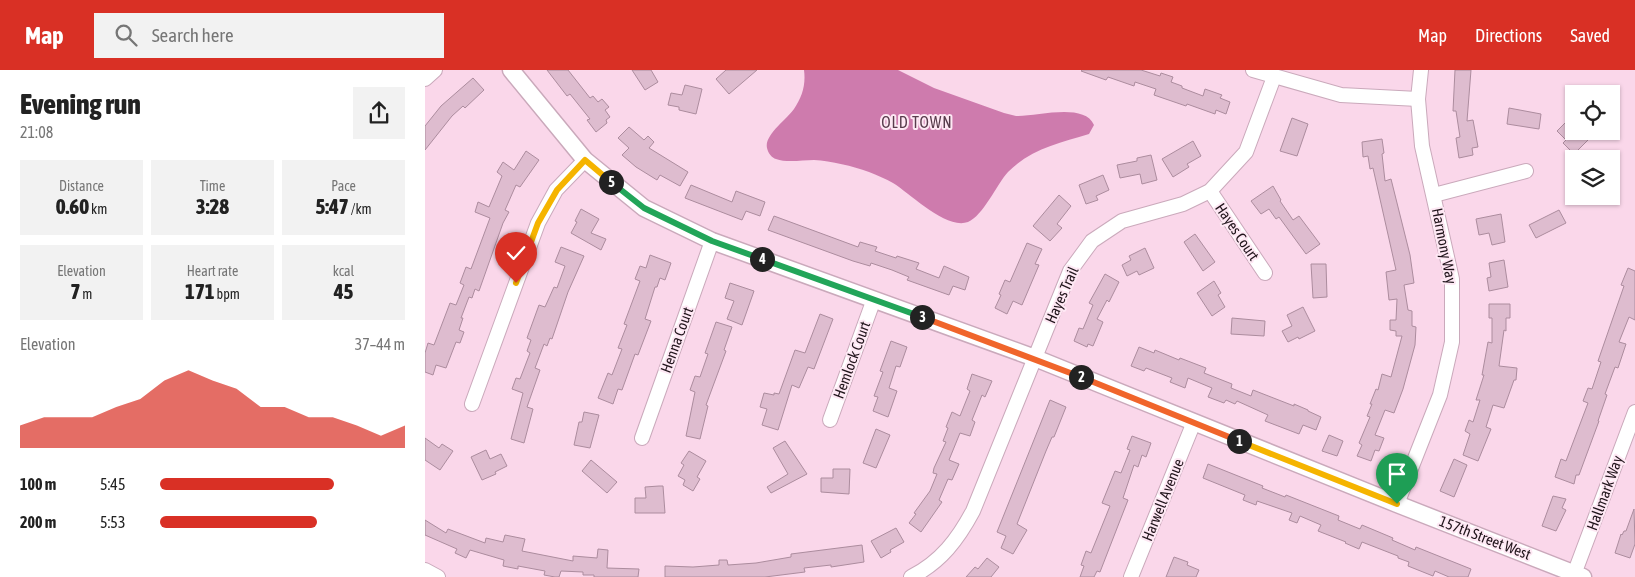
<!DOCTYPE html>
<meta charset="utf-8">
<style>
:root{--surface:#fff;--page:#f2f2f2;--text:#222;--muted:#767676;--accent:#d93025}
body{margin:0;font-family:"Asap Condensed",sans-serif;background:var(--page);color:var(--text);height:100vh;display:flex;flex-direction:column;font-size:19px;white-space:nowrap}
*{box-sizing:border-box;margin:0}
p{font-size:16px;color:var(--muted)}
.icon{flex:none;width:28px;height:28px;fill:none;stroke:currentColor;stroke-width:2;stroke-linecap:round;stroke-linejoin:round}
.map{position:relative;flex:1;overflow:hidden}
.panel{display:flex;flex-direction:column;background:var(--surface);width:425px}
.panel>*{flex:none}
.buttons{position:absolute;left:1140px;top:15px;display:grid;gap:10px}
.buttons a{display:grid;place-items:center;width:55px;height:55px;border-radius:0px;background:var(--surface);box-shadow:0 1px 4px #0004;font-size:25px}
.pin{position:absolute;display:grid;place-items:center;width:42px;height:42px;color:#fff;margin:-51px -21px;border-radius:50% 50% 50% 0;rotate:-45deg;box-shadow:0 0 5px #0007}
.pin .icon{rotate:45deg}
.km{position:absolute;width:25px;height:25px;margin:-12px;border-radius:50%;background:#222;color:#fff;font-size:14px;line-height:25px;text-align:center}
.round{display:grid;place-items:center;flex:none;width:52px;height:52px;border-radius:0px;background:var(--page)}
.head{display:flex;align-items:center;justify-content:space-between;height:85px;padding:0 20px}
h1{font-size:28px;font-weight:800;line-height:38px}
.metrics{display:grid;grid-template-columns:repeat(3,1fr);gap:8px;height:85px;padding:5px 20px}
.metrics div{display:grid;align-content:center;border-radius:0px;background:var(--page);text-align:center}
.metrics b{font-size:21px;font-weight:800}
.metrics small{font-size:14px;font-weight:400}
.metrics p{font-size:14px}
.chart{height:140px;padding:10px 20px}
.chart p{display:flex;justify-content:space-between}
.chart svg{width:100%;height:90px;margin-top:5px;fill:var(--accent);opacity:.7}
ul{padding:0 20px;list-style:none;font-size:16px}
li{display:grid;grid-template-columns:80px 60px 1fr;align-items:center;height:38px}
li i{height:12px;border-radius:6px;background:var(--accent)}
header{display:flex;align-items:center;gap:30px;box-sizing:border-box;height:70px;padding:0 25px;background:var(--accent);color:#fff}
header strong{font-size:24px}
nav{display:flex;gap:28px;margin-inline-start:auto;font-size:18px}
.search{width:350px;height:45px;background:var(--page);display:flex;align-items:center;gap:12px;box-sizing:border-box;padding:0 18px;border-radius:0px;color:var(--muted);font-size:19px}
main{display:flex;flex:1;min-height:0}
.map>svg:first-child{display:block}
</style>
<header>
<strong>Map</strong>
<div class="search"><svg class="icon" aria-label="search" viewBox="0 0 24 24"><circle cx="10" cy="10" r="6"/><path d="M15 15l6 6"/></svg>Search here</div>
<nav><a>Map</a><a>Directions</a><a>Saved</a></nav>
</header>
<main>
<section class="panel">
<div class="head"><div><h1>Evening run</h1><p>21:08</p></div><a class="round"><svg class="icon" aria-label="share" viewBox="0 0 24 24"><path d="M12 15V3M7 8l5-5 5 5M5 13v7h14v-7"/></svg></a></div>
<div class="metrics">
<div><p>Distance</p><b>0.60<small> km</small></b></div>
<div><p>Time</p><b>3:28</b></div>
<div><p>Pace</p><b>5:47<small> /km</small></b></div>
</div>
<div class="metrics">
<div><p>Elevation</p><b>7<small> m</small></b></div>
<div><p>Heart rate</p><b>171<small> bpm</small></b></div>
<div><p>kcal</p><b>45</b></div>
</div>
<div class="chart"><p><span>Elevation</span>37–44 m</p>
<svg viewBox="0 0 160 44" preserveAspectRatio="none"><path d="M0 44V33L10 29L20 29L30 29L40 24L50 20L60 11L70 6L80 11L90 15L100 24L110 24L120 29L130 29L140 33L150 38L160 33V44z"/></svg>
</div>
<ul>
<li><b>100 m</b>5:45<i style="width:71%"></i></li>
<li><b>200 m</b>5:53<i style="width:64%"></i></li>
</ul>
</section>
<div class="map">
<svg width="1210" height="507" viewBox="0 0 1210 507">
<rect width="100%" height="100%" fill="#fad7ea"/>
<path fill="#ce7bad" d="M 379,0 L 473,0 L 509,18 L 579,43 C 583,44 587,45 591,46 C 611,47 659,32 669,55 L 664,64 C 634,73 606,79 583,102 C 572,114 558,146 543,152 C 521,160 486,124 468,113 C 461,109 452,105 444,102 C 427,96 407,91 389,90 C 377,90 362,93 351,89 C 347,88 343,83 342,78 C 339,65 362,49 369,39 C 377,27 381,15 379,0 Z"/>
<g fill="#debccf" stroke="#ac8c9e">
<path d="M 122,0 L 143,0 L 165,28 L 168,26 L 173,32 L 177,29 L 184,37 L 180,40 L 185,47 L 181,50 L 182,53 L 171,62 L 162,50 L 165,49 L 145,24 L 142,26 Z"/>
<path d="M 207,0 L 226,0 L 233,12 L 220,20 Z"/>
<path d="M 301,0 L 332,0 L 304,24 L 291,9 Z"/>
<path d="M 657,0 L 716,0 L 735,6 L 736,3 L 748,7 L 746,12 L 757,16 L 757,18 L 778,26 L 780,19 L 797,25 L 795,28 L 805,32 L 801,44 L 791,40 L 790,44 L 762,34 L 761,36 L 729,25 L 731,19 L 710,12 L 709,16 L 683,7 L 681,10 L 656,1 Z"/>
<path d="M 1030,0 L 1046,0 L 1042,51 L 1048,50 L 1053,77 L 1047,78 L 1048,85 L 1034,88 L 1031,68 L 1035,67 L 1031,41 L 1028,41 Z"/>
<path d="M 48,8 L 59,20 L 40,38 L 38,36 L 27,46 L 0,80 L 0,56 L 16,36 Z"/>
<path d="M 260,15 L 277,19 L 271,44 L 254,40 L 254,37 L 243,35 L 246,23 L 257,25 Z"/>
<path d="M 1084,38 L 1116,44 L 1114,59 L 1082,54 Z"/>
<path d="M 867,48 L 883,54 L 872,86 L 855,81 Z"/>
<path d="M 1142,51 L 1149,58 L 1149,61 L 1160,61 L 1166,67 L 1149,84 L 1138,73 L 1141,70 L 1132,61 Z"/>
<path d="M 204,57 L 219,70 L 223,66 L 229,72 L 224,78 L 263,102 L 255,116 L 235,105 L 232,110 L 211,97 L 197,85 L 204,78 L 193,68 Z"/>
<path d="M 957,69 L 959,83 L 957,84 L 960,111 L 966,109 L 985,185 L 989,213 L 979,215 L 983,240 L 987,241 L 987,256 L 991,257 L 990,275 L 978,319 L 969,343 L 960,340 L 950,365 L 959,368 L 954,381 L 950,380 L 946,391 L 932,386 L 937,375 L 934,373 L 945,347 L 942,346 L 947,334 L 945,334 L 951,319 L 953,320 L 957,304 L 966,307 L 977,266 L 971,266 L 971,261 L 965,260 L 965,250 L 971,250 L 972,229 L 964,230 L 961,202 L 971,200 L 948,98 L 945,99 L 943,86 L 938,87 L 937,72 Z"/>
<path d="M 768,71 L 776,86 L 762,94 L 764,97 L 748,107 L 737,89 Z"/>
<path d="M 101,81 L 114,90 L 95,117 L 91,115 L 80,140 L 84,142 L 78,153 L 54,221 L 50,219 L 47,228 L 44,227 L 36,248 L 38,248 L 34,260 L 39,262 L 35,273 L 31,272 L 21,298 L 11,295 L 8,305 L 0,302 L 0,283 L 3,273 L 9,275 L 25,233 L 31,235 L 39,215 L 35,213 L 41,197 L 46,199 L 65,148 L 50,142 L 53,132 L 64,137 L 77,106 L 72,102 L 78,92 L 89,100 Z"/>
<path d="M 726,85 L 732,110 L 717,114 L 715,104 L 695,108 L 692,95 L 712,91 L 712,88 Z"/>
<path d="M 678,105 L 684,120 L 671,126 L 673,130 L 661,134 L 654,115 Z"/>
<path d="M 266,115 L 307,132 L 311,121 L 340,132 L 335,146 L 321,141 L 317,150 L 260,128 Z"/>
<path d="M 848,116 L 856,130 L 855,131 L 868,150 L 874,146 L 895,174 L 881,184 L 854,147 L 851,149 L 844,139 L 836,144 L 826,131 Z"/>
<path d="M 634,125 L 646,136 L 632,154 L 637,158 L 625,171 L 608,156 Z"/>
<path d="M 156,139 L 174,149 L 166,163 L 181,169 L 176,180 L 146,163 L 152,152 L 150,151 Z"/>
<path d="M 1134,140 L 1141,153 L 1111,168 L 1104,155 Z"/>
<path d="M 1076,144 L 1080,172 L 1067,175 L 1064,163 L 1054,165 L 1051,149 Z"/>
<path d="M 349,146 L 433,177 L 435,172 L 452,177 L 450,181 L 471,188 L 472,186 L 494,193 L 491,199 L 514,208 L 519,196 L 544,207 L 540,220 L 528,216 L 524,225 L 482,210 L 484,207 L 467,200 L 446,193 L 445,196 L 428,191 L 343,160 Z"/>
<path d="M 770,164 L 790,192 L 778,201 L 759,172 Z"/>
<path d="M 602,173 L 617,179 L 610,194 L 614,195 L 597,235 L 588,231 L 582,244 L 570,238 L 576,225 L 574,224 L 580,210 L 585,212 Z"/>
<path d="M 136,177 L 159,186 L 143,222 L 127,269 L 125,268 L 122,276 L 119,274 L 110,298 L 115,300 L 102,337 L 108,339 L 99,373 L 86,369 L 98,323 L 87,319 L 91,308 L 95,309 L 105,283 L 102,281 L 106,270 L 102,268 L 114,235 L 120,237 L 129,217 L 132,218 L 140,196 L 130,192 Z"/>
<path d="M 720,178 L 729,198 L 714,205 L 712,201 L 702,206 L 697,195 L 706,190 L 704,186 Z"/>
<path d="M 225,185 L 246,193 L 240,210 L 235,208 L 232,217 L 230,217 L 220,249 L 226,251 L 213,285 L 210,284 L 197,320 L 193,319 L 188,334 L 173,328 L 183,303 L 187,305 L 197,279 L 193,278 L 202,255 L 199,254 L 215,211 L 210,209 L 215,196 L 221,198 Z"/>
<path d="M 1079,190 L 1083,217 L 1064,221 L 1062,208 L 1066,207 L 1064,193 Z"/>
<path d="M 886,194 L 901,194 L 902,227 L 888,228 Z"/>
<path d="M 1203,198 L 1210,201 L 1210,250 L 1204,247 L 1194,272 L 1201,274 L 1193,298 L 1190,297 L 1180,324 L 1182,325 L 1173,351 L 1174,351 L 1154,405 L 1151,405 L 1149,414 L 1130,407 L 1136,389 L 1141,391 L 1163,333 L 1158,331 L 1163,318 L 1167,319 L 1176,292 L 1173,291 L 1199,216 L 1196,215 Z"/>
<path d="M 680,204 L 694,212 L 684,232 L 682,230 L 672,249 L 678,252 L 668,276 L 663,274 L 662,277 L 649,271 L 654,258 L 658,259 L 668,235 L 664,233 Z"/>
<path d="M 789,211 L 796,223 L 793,225 L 800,237 L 787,246 L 772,223 Z"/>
<path d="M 305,213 L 329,221 L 317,255 L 302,249 L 309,231 L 300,228 Z"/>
<path d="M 1064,234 L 1085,234 L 1085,248 L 1081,248 L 1081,261 L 1079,260 L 1074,296 L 1092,298 L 1091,310 L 1089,310 L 1079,338 L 1068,335 L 1061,357 L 1066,359 L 1053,391 L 1038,385 L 1045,364 L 1040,361 L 1044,350 L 1048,352 L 1055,330 L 1051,330 L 1059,305 L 1057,305 L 1063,272 L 1067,273 L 1067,248 L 1064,248 Z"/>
<path d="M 878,237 L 890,261 L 874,269 L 873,267 L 863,272 L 857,261 L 867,256 L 862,245 Z"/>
<path d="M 395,244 L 408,249 L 389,299 L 383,297 L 374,318 L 367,315 L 353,360 L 337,355 L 342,339 L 335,337 L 339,323 L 349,325 L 349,323 L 354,324 L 370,280 L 380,283 Z"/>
<path d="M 807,248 L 840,251 L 839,266 L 806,264 Z"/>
<path d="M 291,252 L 307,257 L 299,280 L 301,281 L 281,335 L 283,336 L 275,369 L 261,366 L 270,322 L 265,320 L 270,306 L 275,307 L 283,284 L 280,283 Z"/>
<path d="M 466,271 L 482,277 L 475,297 L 471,296 L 464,318 L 472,321 L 463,347 L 448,341 L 453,327 L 449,326 L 458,302 L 455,301 Z"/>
<path d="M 714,277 L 729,283 L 730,280 L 754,290 L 755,288 L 781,298 L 779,303 L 807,314 L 806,318 L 826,326 L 828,320 L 869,336 L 869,334 L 883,340 L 883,341 L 896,347 L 891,360 L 878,355 L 874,364 L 840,351 L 843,345 L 812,331 L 810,334 L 801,330 L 799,333 L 783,327 L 787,318 L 763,308 L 760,318 L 745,312 L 747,308 L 721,298 L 719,301 L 706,296 Z"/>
<path d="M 547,304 L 567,311 L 560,327 L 557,325 L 547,350 L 550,352 L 545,366 L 535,363 L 524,390 L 534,394 L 527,410 L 523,409 L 514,430 L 517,432 L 496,462 L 484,453 L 491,444 L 489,443 L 505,421 L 512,404 L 508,403 L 509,398 L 521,372 L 518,371 L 523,358 L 521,357 L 527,342 L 535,346 L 545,321 L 542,319 Z"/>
<path d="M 625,330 L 641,337 L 629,367 L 627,367 L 621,381 L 592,454 L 602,460 L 588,484 L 576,478 L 581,466 L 572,462 Z"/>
<path d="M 159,342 L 174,345 L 165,378 L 149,375 L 154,352 L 157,352 Z"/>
<path d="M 451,359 L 465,365 L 451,398 L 438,393 Z"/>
<path d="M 904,365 L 918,371 L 912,386 L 897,381 Z"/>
<path d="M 707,366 L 726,373 L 721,387 L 717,385 L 713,397 L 709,395 L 698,428 L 703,430 L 675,502 L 672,501 L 669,507 L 655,507 L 659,496 L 656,495 L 661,481 L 666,483 L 685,436 L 677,433 L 690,401 L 696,403 L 705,380 L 702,379 Z"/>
<path d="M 0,368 L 14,378 L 17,374 L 28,381 L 15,400 L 0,390 Z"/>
<path d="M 360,371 L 382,404 L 346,423 L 342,417 L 363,404 L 348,378 Z"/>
<path d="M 61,380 L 65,389 L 76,384 L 82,396 L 70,402 L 71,404 L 57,410 L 46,387 Z"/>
<path d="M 264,381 L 281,391 L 272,407 L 275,409 L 268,421 L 258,415 L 260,410 L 253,406 L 259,395 L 256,393 Z"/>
<path d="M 1029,389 L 1042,395 L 1029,427 L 1015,421 Z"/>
<path d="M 166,390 L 192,412 L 182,423 L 157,401 Z"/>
<path d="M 783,394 L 838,416 L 837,418 L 860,427 L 861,425 L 914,446 L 913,450 L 935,459 L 937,455 L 968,468 L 967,470 L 990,480 L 991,477 L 1046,499 L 1043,507 L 1024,507 L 1010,501 L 1008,506 L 983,496 L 984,492 L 973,488 L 973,486 L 937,472 L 934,479 L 920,473 L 921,472 L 893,461 L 896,455 L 875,446 L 872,453 L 864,450 L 867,443 L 832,431 L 831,435 L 818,430 L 820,425 L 778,408 Z"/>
<path d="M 408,399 L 425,399 L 424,424 L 396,422 L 396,408 L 408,408 Z"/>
<path d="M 234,416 L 238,416 L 240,443 L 210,443 L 210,428 L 221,428 L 220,417 Z"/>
<path d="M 1128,426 L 1141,429 L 1137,438 L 1141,440 L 1131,461 L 1117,456 Z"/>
<path d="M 1209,439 L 1210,474 L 1205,488 L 1190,483 L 1196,464 L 1197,465 L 1199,461 L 1201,461 Z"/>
<path d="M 0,450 L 21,463 L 23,459 L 60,473 L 61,468 L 78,472 L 80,465 L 100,469 L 97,481 L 148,491 L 148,486 L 172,488 L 173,479 L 183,480 L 182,498 L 214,499 L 213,507 L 169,507 L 169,505 L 158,505 L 158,502 L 136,501 L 134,507 L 130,507 L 119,505 L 120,501 L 93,496 L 93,499 L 78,496 L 79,490 L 45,480 L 41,488 L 30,483 L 32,479 L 0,465 Z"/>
<path d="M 471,458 L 479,472 L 465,480 L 466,482 L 456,488 L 446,471 Z"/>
<path d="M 437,475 L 439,492 L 406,497 L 406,495 L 379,498 L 380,502 L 340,507 L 240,507 L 240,496 L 268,497 L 294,495 L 294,490 L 302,490 L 303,495 L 331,493 L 366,487 L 366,484 Z"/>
<path d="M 749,487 L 763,492 L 762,495 L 774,500 L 771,507 L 741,507 Z"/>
<path d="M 562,488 L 574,497 L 566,507 L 541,507 L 550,497 L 553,499 Z"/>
</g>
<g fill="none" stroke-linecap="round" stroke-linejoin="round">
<g stroke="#caa9bb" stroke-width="16">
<g id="minor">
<path d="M 828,0 L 916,25 L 993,29"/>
<path d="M 0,9 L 10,0"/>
<path d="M 785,121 L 840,203"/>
<path d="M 1009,125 L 1101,101"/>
<path d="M 47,334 L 113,153 L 131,120 L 160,90"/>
<path d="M 405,350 L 449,229"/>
<path d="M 217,368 L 287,171"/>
<path d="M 972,434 L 1015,325 L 1027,272 L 1027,209 L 997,76 L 993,29 L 996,0"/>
<path d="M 0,500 L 13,507"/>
<path d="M 486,507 C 516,492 533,469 548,441 L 645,201 L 667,171 L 697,151 L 758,134 L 785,121 L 821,82 L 849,7"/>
<path d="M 706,507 L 769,352"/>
<path d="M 1148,507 L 1210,342"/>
</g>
</g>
<g stroke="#caa9bb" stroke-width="19">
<path id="tertiary" d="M 86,0 L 160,90 L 219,138 L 287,171 L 610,288 L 972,434 L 1158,507"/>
</g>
<use href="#minor" stroke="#fff" stroke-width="14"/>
<use href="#tertiary" stroke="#fff" stroke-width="16"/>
</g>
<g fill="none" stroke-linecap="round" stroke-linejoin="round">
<g stroke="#fff" stroke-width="10">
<path id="split-1" d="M 814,371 L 972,434"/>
</g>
<g stroke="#fff" stroke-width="10">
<path id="split-2" d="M 656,307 L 814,371"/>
</g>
<g stroke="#fff" stroke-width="10">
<path id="split-3" d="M 497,247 L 656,307"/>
</g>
<g stroke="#fff" stroke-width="10">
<path id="split-4" d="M 337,189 L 497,247"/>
</g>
<g stroke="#fff" stroke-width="10">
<path id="split-5" d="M 186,112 L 219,138 L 287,171 L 337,189"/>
</g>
<g stroke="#fff" stroke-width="10">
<path id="split-6" d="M 91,213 L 113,153 L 132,120 L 160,90 L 186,112"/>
</g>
<use href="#split-1" stroke="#f5b400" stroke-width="6"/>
<use href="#split-2" stroke="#f0652b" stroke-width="6"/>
<use href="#split-3" stroke="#f0652b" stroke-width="6"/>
<use href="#split-4" stroke="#22a559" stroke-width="6"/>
<use href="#split-5" stroke="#22a559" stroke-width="6"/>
<use href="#split-6" stroke="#f5b400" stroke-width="6"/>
</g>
<g text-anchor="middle" stroke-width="4" stroke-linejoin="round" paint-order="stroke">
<g font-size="15" fill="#20141b" stroke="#fee8f4">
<text transform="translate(812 162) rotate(56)" y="5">Hayes Court</text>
<text transform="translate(1019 176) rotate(79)" y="5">Harmony Way</text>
<text transform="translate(637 225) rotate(-66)" y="5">Hayes Trail</text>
<text transform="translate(252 270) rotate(-70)" y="5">Henna Court</text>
<text transform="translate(427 290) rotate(-70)" y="5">Hemlock Court</text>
<text transform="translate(1180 423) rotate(-70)" y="5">Hallmark Way</text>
<text transform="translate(738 430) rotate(-68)" y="5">Harwell Avenue</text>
<text transform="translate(1060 468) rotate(21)" y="5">157th Street West</text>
</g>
<g font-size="16" letter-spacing="1" fill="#583c4c" stroke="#fee8f4">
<text x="492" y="58">OLD TOWN</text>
</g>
</g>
</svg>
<div class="buttons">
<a><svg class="icon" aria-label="locate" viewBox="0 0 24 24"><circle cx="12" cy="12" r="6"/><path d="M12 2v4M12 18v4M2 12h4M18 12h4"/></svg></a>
<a><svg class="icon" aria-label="layers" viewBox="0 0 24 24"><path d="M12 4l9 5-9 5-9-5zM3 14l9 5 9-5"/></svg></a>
</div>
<div class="pin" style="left:972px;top:434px;background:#1e9e55"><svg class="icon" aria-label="arrive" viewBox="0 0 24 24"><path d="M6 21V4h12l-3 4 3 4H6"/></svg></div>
<div class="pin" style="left:91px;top:213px;background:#d93025"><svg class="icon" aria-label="check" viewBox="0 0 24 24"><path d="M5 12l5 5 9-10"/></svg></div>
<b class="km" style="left:814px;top:371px">1</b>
<b class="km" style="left:656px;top:307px">2</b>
<b class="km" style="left:497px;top:247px">3</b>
<b class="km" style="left:337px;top:189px">4</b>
<b class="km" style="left:186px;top:112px">5</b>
</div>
</main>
